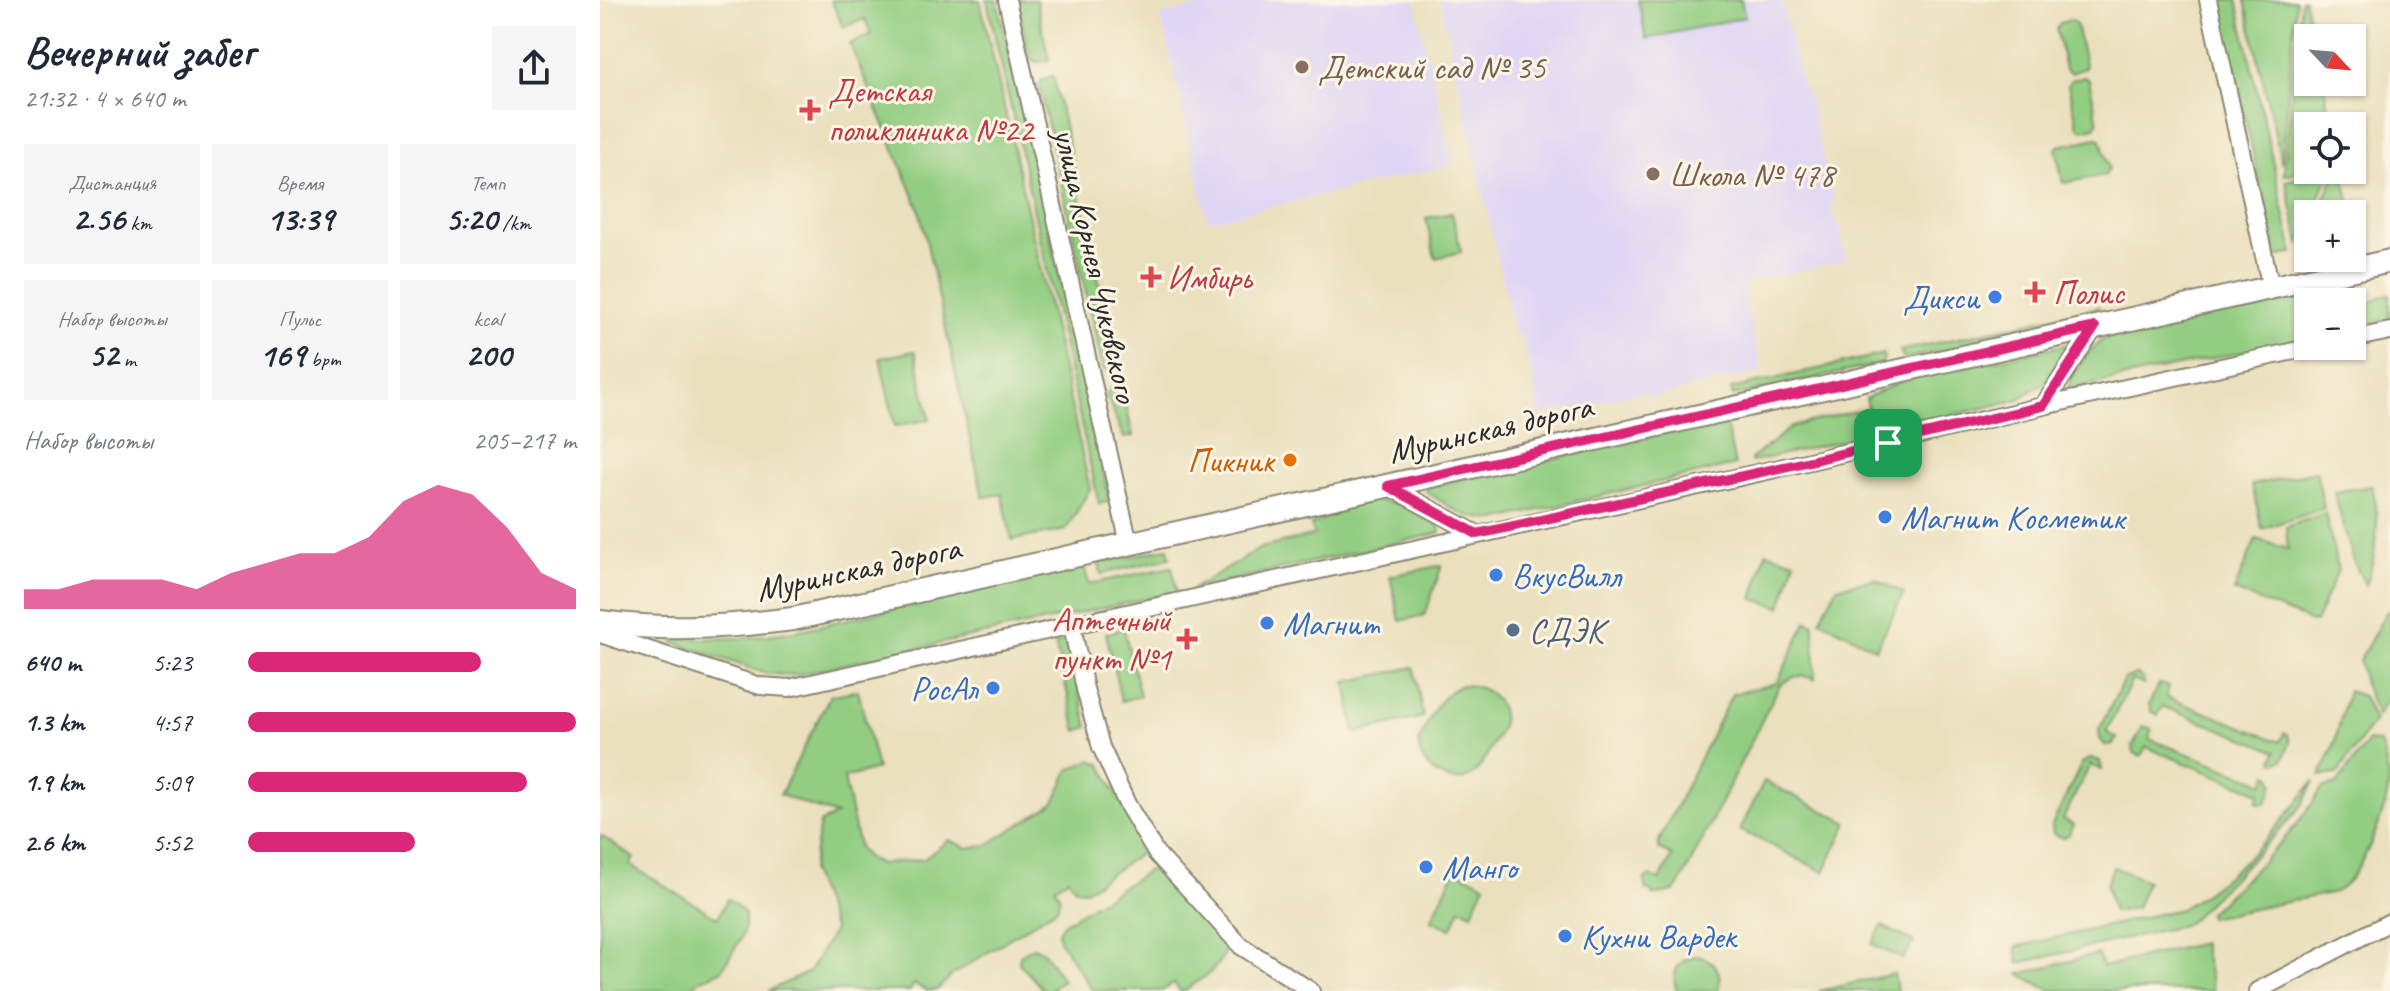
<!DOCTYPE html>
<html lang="ru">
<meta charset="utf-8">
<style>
:root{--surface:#fff;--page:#f6f6f7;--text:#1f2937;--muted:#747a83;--accent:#db2777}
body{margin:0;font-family:Caveat,sans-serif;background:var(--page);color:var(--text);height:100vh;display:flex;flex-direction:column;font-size:30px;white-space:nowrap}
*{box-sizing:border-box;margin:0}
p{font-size:26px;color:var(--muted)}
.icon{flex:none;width:44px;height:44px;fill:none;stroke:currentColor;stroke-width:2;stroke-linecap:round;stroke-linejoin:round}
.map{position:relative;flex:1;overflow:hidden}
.sheet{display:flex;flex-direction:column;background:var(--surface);width:600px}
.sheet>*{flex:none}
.needle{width:52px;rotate:116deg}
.buttons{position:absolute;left:1694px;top:24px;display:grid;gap:16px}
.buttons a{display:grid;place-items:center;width:72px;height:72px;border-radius:0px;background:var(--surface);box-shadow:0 2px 6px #0004;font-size:40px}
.pin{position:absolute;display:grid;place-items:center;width:68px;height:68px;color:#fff;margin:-34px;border-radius:16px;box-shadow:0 4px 12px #0006}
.round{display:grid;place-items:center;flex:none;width:84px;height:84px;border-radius:0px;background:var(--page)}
.summary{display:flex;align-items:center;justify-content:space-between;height:136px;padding:0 24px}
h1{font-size:44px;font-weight:700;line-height:60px}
.stats{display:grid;grid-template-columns:repeat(3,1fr);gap:12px;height:136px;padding:8px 24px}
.stats div{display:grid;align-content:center;border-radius:0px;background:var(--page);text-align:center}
.stats b{font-size:34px;font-weight:700}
.stats small{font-size:22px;font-weight:400}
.stats p{font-size:22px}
.chart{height:224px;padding:16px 24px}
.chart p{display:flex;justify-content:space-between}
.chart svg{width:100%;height:144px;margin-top:8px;fill:var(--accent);opacity:.7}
ul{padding:0 24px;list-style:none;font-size:26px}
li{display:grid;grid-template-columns:128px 96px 1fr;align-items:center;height:60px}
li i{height:20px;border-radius:10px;background:var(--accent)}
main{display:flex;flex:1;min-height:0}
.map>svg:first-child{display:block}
</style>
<main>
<section class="sheet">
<div class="summary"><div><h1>Вечерний забег</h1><p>21:32 · 4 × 640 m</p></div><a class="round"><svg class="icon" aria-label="share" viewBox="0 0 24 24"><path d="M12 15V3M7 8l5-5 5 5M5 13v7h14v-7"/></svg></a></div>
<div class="stats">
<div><p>Дистанция</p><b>2.56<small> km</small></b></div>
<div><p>Время</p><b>13:39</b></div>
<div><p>Темп</p><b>5:20<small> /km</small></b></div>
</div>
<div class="stats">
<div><p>Набор высоты</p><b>52<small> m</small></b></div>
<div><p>Пульс</p><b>169<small> bpm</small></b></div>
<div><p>kcal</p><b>200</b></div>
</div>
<div class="chart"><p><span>Набор высоты</span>205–217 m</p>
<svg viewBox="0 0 160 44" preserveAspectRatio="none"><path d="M0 44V38L10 38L20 35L30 35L40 35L50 38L60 33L70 30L80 27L90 27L100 22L110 11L120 6L130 9L140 19L150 33L160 38V44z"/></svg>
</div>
<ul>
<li><b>640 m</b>5:23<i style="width:71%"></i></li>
<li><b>1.3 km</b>4:57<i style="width:100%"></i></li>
<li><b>1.9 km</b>5:09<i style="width:85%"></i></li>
<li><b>2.6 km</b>5:52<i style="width:51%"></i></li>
</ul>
</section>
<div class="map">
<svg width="1790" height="991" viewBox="0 0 1790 991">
<rect width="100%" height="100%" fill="#fcf5e5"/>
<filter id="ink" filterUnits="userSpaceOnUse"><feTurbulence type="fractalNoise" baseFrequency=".0125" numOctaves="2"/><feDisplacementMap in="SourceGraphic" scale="16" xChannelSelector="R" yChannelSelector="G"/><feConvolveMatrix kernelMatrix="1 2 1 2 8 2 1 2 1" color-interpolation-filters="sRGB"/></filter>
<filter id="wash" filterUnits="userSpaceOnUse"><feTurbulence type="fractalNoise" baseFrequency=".006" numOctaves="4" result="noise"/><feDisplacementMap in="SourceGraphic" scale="32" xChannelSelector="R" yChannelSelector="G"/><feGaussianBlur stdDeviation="1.8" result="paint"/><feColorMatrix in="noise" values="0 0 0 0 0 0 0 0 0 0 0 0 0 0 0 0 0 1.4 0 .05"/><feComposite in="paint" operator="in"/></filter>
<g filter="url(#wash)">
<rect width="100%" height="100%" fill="#ebe0be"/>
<g fill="#dfd5f5">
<path d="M 629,0 L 815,0 L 853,165 L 608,221 L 561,15 Z"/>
<path d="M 840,0 L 1182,0 L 1201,83 L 1208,94 L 1234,204 L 1230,206 L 1233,220 L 1238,221 L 1246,260 L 1142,284 L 1162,372 L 1048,398 L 1046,391 L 940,415 L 922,334 L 915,335 Z"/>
</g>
<g fill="#92cd81" stroke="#5e7c56" stroke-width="2">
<path d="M 231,0 L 380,0 L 490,489 L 466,530 L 412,540 L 402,494 L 383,497 L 319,208 L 250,44 L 271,34 L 265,19 L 243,27 Z"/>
<path d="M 387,0 L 397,0 L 510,501 L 499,504 Z"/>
<path d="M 417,0 L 436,0 L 449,60 L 438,62 L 430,59 Z"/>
<path d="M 1038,0 L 1141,0 L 1145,17 L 1046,39 Z"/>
<path d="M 1619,0 L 1637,0 L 1693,253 L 1676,257 Z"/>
<path d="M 1645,0 L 1696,0 L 1682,165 Z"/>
<path d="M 1701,0 L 1704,0 L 1713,38 L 1708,38 L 1708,82 L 1723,82 L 1732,126 L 1708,126 L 1708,169 L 1684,175 Z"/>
<path d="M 1470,20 L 1476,24 L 1485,64 L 1485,68 L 1471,73 L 1465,69 L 1456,29 L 1460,23 Z"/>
<path d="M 453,76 L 519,371 L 509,373 L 503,369 L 439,86 L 442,79 Z"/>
<path d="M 1484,77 L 1489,80 L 1498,122 L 1495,127 L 1483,130 L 1478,127 L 1468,85 L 1471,80 Z"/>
<path d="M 1497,138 L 1501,139 L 1509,168 L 1505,175 L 1463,183 L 1456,149 L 1459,146 Z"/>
<path d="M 1731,170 L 1712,214 L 1708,214 L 1708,224 L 1700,244 L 1686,181 Z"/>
<path d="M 1737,170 L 1742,170 L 1752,214 L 1718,214 Z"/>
<path d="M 852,213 L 861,252 L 835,258 L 826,218 Z"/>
<path d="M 1702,294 L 1704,306 L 1708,310 L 1708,338 L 1471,389 L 1468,387 C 1476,367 1490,347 1509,336 Z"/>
<path d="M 1790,294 L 1790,319 L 1752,328 L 1752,315 L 1782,296 Z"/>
<path d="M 1499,307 L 1499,311 L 1468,323 L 1304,359 L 1300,351 Z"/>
<path d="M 1469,344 L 1444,383 L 1417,400 L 1151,462 L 1151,459 L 1193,426 L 1268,408 L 1266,398 L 1303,380 Z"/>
<path d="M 315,351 L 330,419 L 295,426 L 280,358 Z"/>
<path d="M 1283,354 L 1284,359 L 1281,364 L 1133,396 L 1131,389 Z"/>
<path d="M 522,386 L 533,436 L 524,438 L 506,395 L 511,389 Z"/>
<path d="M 1125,420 L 1135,465 L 895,520 C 861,518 853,509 826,491 L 827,487 Z"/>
<path d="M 1716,471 L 1724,508 L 1662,529 L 1652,485 Z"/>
<path d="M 1772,486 C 1781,520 1777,553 1766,586 L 1754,563 L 1734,492 Z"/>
<path d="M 771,500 L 799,504 L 839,526 L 840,533 L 592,589 L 661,548 L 714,535 L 711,525 L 752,505 Z"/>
<path d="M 1725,513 L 1738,570 L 1715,623 L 1634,591 L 1656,539 L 1688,549 L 1686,527 Z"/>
<path d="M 568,548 L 570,558 L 501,574 L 499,563 Z"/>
<path d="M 1166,552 L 1195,561 L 1181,607 L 1153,599 Z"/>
<path d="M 842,565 L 825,615 L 800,621 L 790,576 Z"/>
<path d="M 484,566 L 489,584 L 572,567 L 577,592 L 196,675 L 167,674 L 73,642 L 78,639 L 147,638 L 195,631 Z"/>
<path d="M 1275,579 L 1304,593 L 1276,649 L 1220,620 L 1237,587 Z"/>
<path d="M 1787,611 L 1790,613 L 1790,694 L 1777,716 L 1764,683 L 1759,661 Z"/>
<path d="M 1207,621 L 1214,624 L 1215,679 C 1201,673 1190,676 1179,686 L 1079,886 L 1073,891 L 1053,896 L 1052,892 L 1046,890 L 1044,880 L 1050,876 L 1060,880 L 1072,856 L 1059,849 L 1059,841 L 1132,694 L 1177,683 Z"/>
<path d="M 524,629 L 540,696 L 521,701 L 506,633 Z"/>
<path d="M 467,641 L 488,727 L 477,731 L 455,644 Z"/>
<path d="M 814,667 L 823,717 L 755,733 L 746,682 Z"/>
<path d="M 1536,674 L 1543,678 L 1544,685 L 1532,680 L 1506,732 L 1517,738 L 1512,745 L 1505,745 L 1500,739 L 1499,730 L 1524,679 Z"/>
<path d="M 1559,684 L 1569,687 L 1566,697 L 1680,742 L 1684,733 L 1688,735 L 1690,742 L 1683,760 L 1676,762 L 1673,761 L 1676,751 L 1562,706 L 1558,715 L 1551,711 L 1549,704 Z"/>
<path d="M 862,685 C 885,685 908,701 901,728 C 899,734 895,740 892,745 C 880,770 868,791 837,774 C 826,768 820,756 818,743 C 830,719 836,696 862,685 Z"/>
<path d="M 258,690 L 277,769 L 244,778 L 259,848 L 267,858 L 280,864 L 324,859 L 349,840 L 367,848 L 387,845 L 454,803 L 469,770 L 491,760 L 501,764 L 542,843 L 541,853 L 486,890 L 476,889 L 468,878 L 455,887 L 460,897 L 457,908 L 351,976 L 337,990 L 327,991 L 314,984 L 310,991 L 168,991 L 209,972 L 234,930 L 211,872 L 220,823 L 236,815 L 180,795 L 230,696 Z"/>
<path d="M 1748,691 L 1763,696 L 1774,721 L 1737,774 L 1720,776 L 1733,748 Z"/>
<path d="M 1543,726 L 1552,729 L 1549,739 L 1664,783 L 1668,774 L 1672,776 L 1674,784 L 1667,802 L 1660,804 L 1657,802 L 1660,793 L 1546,747 L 1541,756 L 1534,753 L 1533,746 Z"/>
<path d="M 1768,741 L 1780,743 C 1784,755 1788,767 1789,780 C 1790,806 1759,882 1735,892 L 1609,918 L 1608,914 C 1648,875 1694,837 1722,788 L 1737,784 Z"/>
<path d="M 1492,758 L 1500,761 L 1502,770 L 1490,765 L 1463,819 L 1474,825 L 1469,834 L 1463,838 L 1453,834 L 1452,825 L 1482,763 Z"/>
<path d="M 1164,781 L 1248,823 L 1224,872 L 1140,830 Z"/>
<path d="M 1714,781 L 1703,804 L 1685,825 L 1589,922 L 1580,926 L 1419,963 L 1416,947 L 1580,909 C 1635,878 1676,830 1714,781 Z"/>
<path d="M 0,835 L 34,858 L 30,865 L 118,918 L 127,899 L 135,904 L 145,914 L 145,927 L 140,940 L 121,971 L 101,979 L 88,991 L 0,991 Z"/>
<path d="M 1513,867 L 1547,881 L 1536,908 L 1513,912 L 1506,885 Z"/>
<path d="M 552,868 L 562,871 L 588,903 L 623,938 C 633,962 600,980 584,991 L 580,991 L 574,983 L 562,991 L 493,991 L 459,940 L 458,931 L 463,924 Z"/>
<path d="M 855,870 L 885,884 L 872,913 L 861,908 L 851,929 L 831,920 Z"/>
<path d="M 1282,926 L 1314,942 L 1303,959 L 1272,944 Z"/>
<path d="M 1602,943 L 1613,991 L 1452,991 L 1419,974 L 1498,954 L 1502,967 Z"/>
<path d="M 433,947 L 443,951 L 463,980 L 452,987 L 455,991 L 444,991 L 419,963 L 420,955 Z"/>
<path d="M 1094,956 C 1114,957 1124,972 1118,991 L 1077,991 C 1070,974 1077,962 1094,956 Z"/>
<path d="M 1294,974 L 1297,990 L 1291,991 L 1219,991 Z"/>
</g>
</g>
<g filter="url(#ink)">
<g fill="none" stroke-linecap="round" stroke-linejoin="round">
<g stroke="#8b8674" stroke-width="20">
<g id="street">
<path d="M 407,0 L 529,544"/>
<path d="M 1608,0 L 1671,288"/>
<path d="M 1752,339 L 1790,331"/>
<path d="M 1443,406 L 1495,327"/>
<path d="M 788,486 L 877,534"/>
<path d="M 472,626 L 485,689 L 501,747 L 527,804 L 556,853 L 641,946 L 711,991"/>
<path d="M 0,634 L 160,686 L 189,688 L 1193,465 L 1443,406 L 1717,346"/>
<path d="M 1657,991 L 1790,922"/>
</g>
</g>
<g stroke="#8b8674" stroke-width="26">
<path id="secondary" d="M 0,622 C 65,631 129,627 193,619 L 1790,261"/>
</g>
<use href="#street" stroke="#fff" stroke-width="16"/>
<use href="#secondary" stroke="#fff" stroke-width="22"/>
</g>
</g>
<g fill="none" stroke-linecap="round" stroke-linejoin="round" filter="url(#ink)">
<g stroke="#fff" stroke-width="16">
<path id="route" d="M 1495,327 L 1443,406 L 1193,465 L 877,534 L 788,486 Z"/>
</g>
<use href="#route" stroke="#db2777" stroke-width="10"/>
</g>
<g fill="#8d6e63" stroke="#fcf5e5" stroke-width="3">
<circle cx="702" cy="67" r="8"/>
<circle cx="1053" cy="174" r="8"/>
</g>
<g fill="#e0444e" stroke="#fcf5e5" stroke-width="3">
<path d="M206 98h8v8h8v8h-8v8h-8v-8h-8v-8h8z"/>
<path d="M547 265h8v8h8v8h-8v8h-8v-8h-8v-8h8z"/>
<path d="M1431 280h8v8h8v8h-8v8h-8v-8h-8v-8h8z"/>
<path d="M583 627h8v8h8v8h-8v8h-8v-8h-8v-8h8z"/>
</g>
<g fill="#3f7fe0" stroke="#fcf5e5" stroke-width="3">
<circle cx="1395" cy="297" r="8"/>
<circle cx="1285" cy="517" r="8"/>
<circle cx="896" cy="575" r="8"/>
<circle cx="667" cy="623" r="8"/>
<circle cx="393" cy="688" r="8"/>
<circle cx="826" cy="867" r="8"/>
<circle cx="965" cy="936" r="8"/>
</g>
<circle fill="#e8710a" stroke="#fcf5e5" stroke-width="3" cx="690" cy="460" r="8"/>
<circle fill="#5c6f8a" stroke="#fcf5e5" stroke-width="3" cx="913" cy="630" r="8"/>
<g text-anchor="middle" stroke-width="6" stroke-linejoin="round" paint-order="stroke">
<g font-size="34" fill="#785e54" stroke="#fcf5e5" text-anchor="start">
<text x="718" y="79">Детский сад № 35</text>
<text x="1069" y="186">Школа № 478</text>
</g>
<g font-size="34" fill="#be3a42" stroke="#fcf5e5" text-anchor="start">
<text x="228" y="102">Детская<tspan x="228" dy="39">поликлиника №22</tspan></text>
<text x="567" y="289">Имбирь</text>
<text x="1453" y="304">Полис</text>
<text x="571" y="631" text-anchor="end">Аптечный<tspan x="571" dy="39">пункт №1</tspan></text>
</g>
<g font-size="34" fill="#2b2b2b" stroke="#fcf5e5">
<text transform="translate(497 265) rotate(77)" y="12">улица Корнея Чуковского</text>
<text transform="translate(890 428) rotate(-13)" y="12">Муринская дорога</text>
<text transform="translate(258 568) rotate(-12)" y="12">Муринская дорога</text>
</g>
<g font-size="34" fill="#366cbe" stroke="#fcf5e5" text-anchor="start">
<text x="1379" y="309" text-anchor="end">Дикси</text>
<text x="1301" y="529">Магнит Косметик</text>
<text x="912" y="587">ВкусВилл</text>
<text x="683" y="635">Магнит</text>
<text x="377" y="700" text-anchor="end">РосАл</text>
<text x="842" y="879">Манго</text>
<text x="981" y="948">Кухни Вардек</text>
</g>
<g font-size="34" fill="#c56008" stroke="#fcf5e5" text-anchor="end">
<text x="674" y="472">Пикник</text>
</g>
<g font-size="34" fill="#4e5e75" stroke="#fcf5e5" text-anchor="start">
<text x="929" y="642">СДЭК</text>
</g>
</g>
</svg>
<div class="buttons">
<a><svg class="needle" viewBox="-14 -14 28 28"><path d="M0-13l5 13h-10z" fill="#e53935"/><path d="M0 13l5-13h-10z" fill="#747a83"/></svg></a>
<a><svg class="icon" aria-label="locate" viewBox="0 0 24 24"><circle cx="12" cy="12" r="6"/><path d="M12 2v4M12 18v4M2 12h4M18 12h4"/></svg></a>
<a>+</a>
<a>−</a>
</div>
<div class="pin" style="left:1288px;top:443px;background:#1e9e55"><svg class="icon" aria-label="arrive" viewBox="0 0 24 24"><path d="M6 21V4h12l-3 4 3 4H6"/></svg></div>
</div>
</main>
